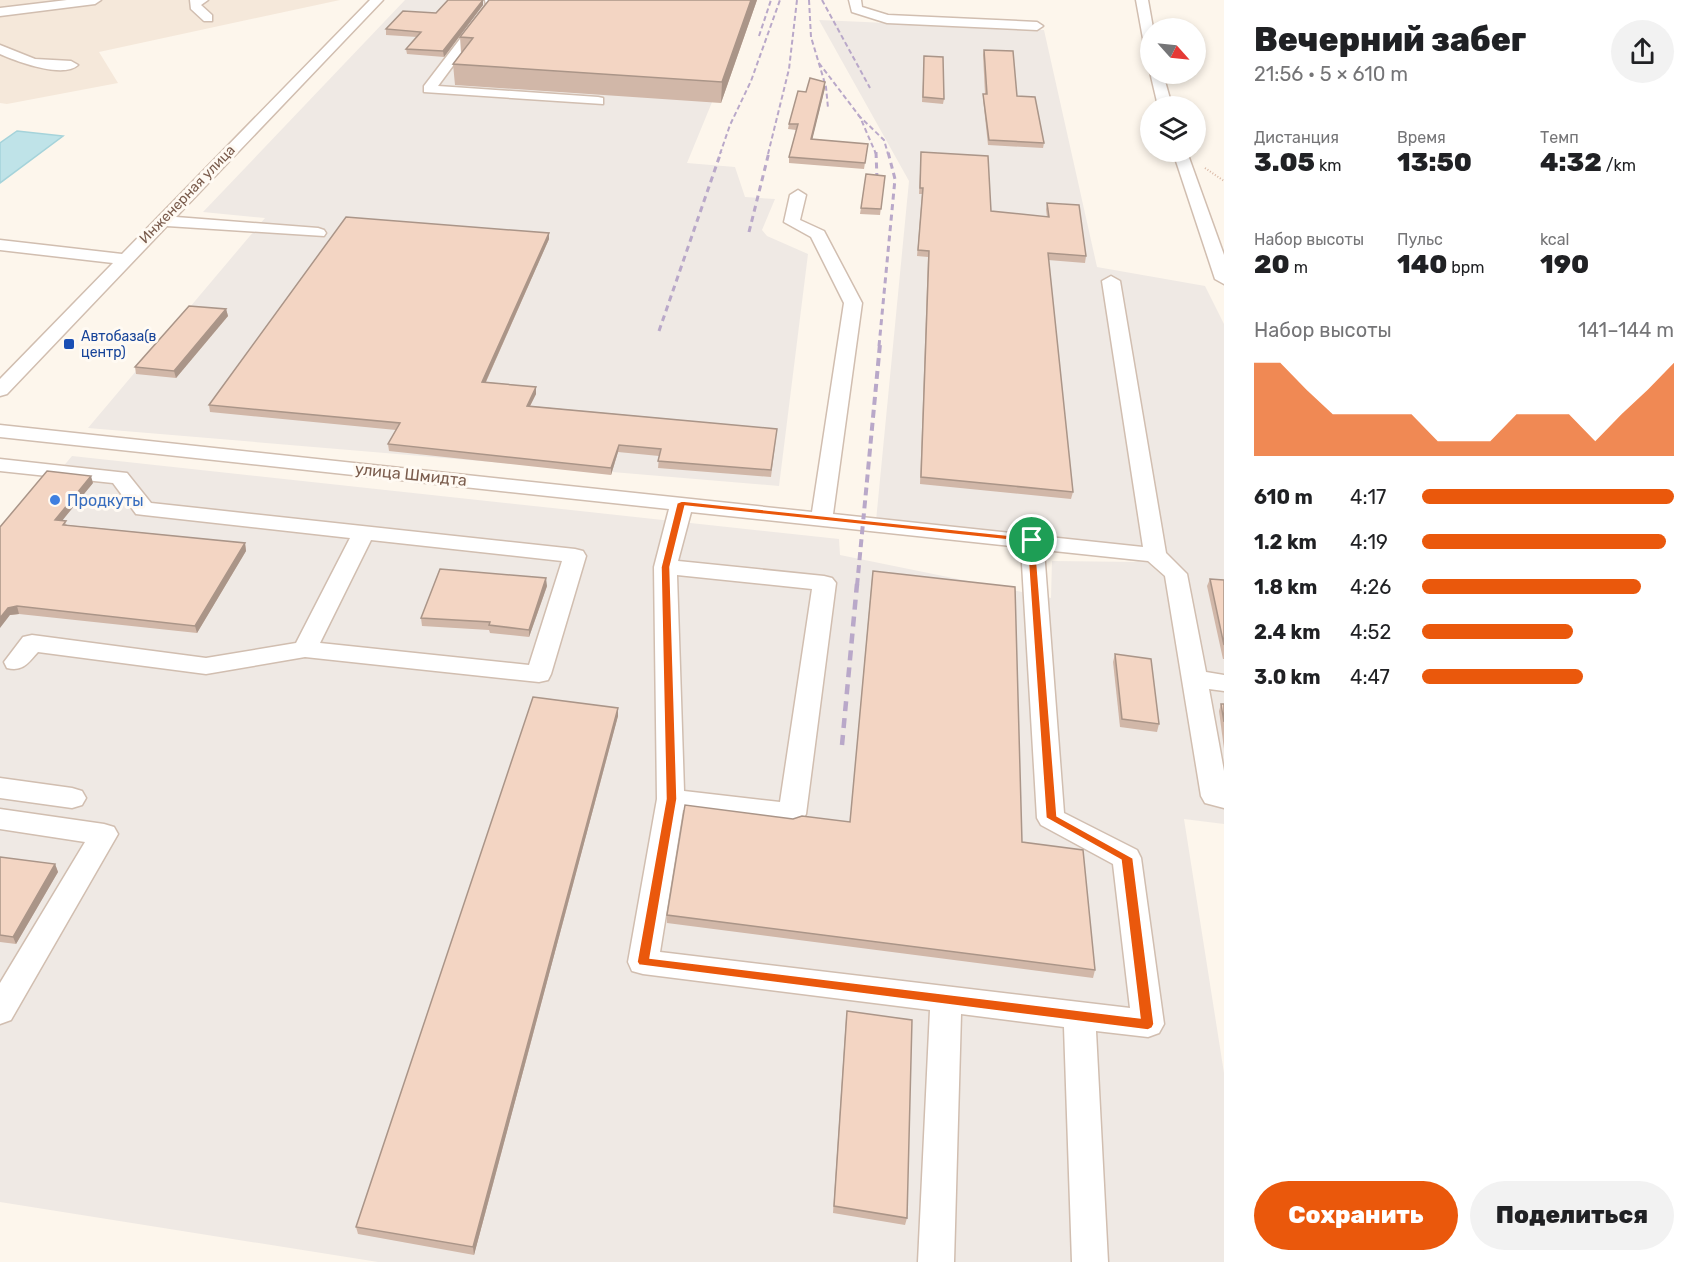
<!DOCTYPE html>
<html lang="ru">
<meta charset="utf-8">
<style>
:root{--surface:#fff;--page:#f2f2f2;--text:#202124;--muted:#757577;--accent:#ea580c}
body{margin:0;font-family:Rubik,sans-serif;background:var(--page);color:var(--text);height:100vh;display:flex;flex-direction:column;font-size:22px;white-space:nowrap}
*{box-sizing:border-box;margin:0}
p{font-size:20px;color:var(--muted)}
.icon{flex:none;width:33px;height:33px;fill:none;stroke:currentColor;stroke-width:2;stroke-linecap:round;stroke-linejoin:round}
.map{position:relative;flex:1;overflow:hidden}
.details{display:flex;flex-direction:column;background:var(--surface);width:480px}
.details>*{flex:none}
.needle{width:39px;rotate:117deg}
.tools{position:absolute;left:1140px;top:18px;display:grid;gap:12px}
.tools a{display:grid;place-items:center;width:66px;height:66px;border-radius:50%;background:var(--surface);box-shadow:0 3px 9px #0003;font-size:30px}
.pin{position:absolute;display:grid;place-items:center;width:51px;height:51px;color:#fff;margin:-26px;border:3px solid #fff;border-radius:50%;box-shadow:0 2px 6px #0007}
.round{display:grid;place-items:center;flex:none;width:63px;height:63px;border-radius:32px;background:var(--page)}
.headline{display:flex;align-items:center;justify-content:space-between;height:102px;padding:0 30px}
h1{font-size:33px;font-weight:800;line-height:45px}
.figures{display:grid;grid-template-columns:repeat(3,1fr);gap:9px;height:102px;padding:6px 30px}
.figures div{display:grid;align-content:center}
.figures b{font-size:26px;font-weight:800}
.figures small{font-size:16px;font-weight:400}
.figures p{font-size:16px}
.chart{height:168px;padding:12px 30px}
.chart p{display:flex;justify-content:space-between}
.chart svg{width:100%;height:108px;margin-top:6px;fill:var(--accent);opacity:.7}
.primary-button{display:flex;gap:12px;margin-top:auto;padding:12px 30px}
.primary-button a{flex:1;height:69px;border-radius:36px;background:var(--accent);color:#fff;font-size:24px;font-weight:800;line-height:69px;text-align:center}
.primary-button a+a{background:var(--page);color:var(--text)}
ul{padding:0 30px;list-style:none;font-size:20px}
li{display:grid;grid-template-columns:96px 72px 1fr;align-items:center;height:45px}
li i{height:15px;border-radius:8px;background:var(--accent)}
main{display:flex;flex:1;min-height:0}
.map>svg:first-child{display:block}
</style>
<main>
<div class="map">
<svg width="1224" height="1262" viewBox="0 0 1224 1262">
<rect width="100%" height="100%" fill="#fdf6ec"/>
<path fill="#f5e8da" d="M 0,0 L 340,0 L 99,52 L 118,83 L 7,104 L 0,103 Z"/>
<g fill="#efe9e4">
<path d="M 405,0 L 754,0 L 687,163 L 735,167 L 745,197 L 775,199 L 762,230 L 767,236 L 808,254 L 779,486 L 88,428 L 265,218 L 203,212 Z"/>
<path d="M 819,20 L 1044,30 L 1097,267 L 1205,286 L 1224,324 L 1224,824 L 1184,819 L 1224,1073 L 1224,1262 L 378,1262 L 0,1202 L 0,542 L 72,456 L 839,539 L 840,555 L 1051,598 L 1052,561 L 1138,562 L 876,521 L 909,181 Z"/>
</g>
<path fill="#bfe3e8" stroke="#a5d3da" stroke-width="1.5" d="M 17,131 L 63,136 L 0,183 L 0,143 Z"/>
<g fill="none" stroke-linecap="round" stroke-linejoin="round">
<g stroke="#d1beb0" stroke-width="3">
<g id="minor">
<path d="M 67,0 L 101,0 L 95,4 L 0,16 L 0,8 Z"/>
<path d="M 190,0 L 208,0 L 201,5 L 212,15 L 212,21 L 204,21 L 191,9 Z"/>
<path d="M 370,0 L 383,0 L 176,217 L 318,228 L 324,230 L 326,233 L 324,236 L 167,226 L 7,394 L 0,396 L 0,379 L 113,263 L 0,250 L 0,240 L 122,254 Z"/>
<path d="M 485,0 L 497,0 L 498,5 L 438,86 L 598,97 L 603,98 L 603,104 L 424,92 L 424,86 L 486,5 Z"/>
<path d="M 849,0 L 861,0 L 862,7 L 888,15 L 1037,22 L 1043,26 L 1037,30 L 887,23 L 852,12 Z"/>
<path d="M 1136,0 L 1148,0 L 1153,28 L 1150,28 L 1150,48 L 1144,44 Z"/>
<path d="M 0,45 L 35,59 L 71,61 L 78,65 C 63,79 16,61 0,54 Z"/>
<path d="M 1150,72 L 1163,74 L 1172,106 L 1158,106 Z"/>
<path d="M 1173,152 L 1187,152 L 1224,255 L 1224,284 L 1215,279 Z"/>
<path d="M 798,190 L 806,195 L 800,220 L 824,231 L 862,303 L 833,514 L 1143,547 L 1102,281 L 1111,276 L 1120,281 L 1166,553 L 1187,574 L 1206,672 L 1224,675 L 1224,691 L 1209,689 L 1224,771 L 1224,808 L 1205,803 L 1201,796 L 1165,576 L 1148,561 L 1044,550 L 1064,813 L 1137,850 L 1141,858 L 1164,1024 L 1159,1033 L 1148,1037 L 1096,1031 L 1108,1262 L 1072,1262 L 1064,1027 L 961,1014 L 954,1262 L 918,1262 L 930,1010 L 643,974 L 632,971 L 628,962 L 657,799 L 654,567 L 669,509 L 0,437 L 0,425 L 812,512 L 844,303 L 811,237 L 784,222 L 790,195 ZM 691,512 L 1021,547 L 1037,818 L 1041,825 L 1113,864 L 1130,1008 L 660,952 L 683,810 L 792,824 L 802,821 L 806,814 L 836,583 L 832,578 L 824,576 L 678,561 ZM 677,575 L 812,589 L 780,802 L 684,791 Z"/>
<path d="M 0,459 L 127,473 L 151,503 L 575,549 L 583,551 L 586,556 L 551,674 L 548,680 L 539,682 L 305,657 L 206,674 L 38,652 C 28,663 23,672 7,668 L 4,662 L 23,637 L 32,635 L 206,658 L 296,643 L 350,538 L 144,515 L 136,514 L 113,483 L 0,471 ZM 371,540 L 562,561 L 529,665 L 320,643 Z"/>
<path d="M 0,778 L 72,788 L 82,791 L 86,798 L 82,805 L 72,808 L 0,798 Z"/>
<path d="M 0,809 L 104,824 L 114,827 L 118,834 L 11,1020 L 0,1024 L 0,983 L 85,842 L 0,829 Z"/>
</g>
</g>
<path stroke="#d9b8a5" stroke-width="2" stroke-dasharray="1 2" stroke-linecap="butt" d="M 1205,168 L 1224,181"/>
<use href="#minor" fill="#fff" fill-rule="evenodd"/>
<g stroke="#b9a8c9" stroke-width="2" stroke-dasharray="5 3" stroke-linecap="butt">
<path d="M 809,0 L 811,37 L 826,87 L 828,108"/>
<path d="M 822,0 L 870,88"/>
<path d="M 759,36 L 771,0"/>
<path d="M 819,63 L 860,117 L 876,154"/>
<path d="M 858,115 L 884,140 L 888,154"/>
<path d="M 720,154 L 730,125 L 751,81 L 780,0"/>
<path d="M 768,154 L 789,69 L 797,0"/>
</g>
<g stroke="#b9a8c9" stroke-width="3" stroke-dasharray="6 4.5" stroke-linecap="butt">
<path d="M 876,152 L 877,179"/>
<path d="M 749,232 L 769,152"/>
<path d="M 659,331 L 721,152"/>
<path d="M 879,346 L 895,179 L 888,152"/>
</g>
<path stroke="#b9a8c9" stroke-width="4" stroke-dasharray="8 5" stroke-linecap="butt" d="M 857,586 L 880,344"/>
<path stroke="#b9a8c9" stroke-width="4.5" stroke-dasharray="10 7" stroke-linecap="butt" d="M 842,745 L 857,584"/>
</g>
<g fill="#d1b7a8">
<path d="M 483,0 L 483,5 L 444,57 L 407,54 L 406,49 L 417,37 L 386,35 L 386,29 L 436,13 Z"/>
<path d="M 757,0 L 721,103 L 455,85 L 453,64 L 461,53 L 460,37 Z"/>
<path d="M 984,50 L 1017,96 L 1044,143 L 1043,148 L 988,145 L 983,99 L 983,94 L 985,94 L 983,55 Z"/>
<path d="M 924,56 L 944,99 L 943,104 L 922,102 Z"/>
<path d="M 825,88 L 812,139 L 868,144 L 864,169 L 789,163 L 789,157 L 796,130 L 788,129 L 789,124 L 806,92 Z"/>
<path d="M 921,152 L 991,211 L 1047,217 L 1046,209 L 1047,203 L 1086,256 L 1085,263 L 1048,260 L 1073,492 L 1071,499 L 920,484 L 928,257 L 917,256 L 922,194 L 919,194 Z"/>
<path d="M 866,174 L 885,176 L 880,215 L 860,214 Z"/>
<path d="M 549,233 L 549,239 L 486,382 L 536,387 L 536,394 L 530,406 L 777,429 L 771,477 L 658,468 L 659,456 L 618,452 L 611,475 L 389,451 L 388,444 L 396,430 L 210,412 L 209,405 Z"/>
<path d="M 226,309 L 228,316 L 176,378 L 136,374 L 135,367 Z"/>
<path d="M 93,483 L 62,520 L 67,525 L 245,543 L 246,551 L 197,633 L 19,614 L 10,615 L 0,527 Z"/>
<path d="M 872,578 L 1095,970 L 1093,978 L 667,923 L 667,915 L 793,819 L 850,822 Z"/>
<path d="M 1210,579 L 1224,580 L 1224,659 L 1223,659 L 1207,586 Z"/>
<path d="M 547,586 L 529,637 L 490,633 L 489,630 L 422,626 L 421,618 Z"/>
<path d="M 1115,654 L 1159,724 L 1157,732 L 1120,727 L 1113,662 Z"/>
<path d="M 1221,704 L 1224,704 L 1224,749 L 1219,711 Z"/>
<path d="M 618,708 L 618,716 L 474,1255 L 358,1234 L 356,1227 Z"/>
<path d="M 0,857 L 55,864 L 58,872 L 16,944 L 0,942 Z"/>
<path d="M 847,1011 L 907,1218 L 905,1225 L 833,1213 L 846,1018 Z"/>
</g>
<g fill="#aa9588">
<path d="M 483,0 L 483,5 L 444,57 L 443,51 Z"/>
<path d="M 751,0 L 757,0 L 721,103 L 722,82 Z"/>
<path d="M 825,82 L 825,88 L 811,145 L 811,139 Z"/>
<path d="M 549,233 L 549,239 L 483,388 L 482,382 Z"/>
<path d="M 226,309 L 228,316 L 176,378 L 174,371 Z"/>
<path d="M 536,387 L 536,394 L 527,412 L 527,406 Z"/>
<path d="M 619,445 L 618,452 L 611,475 L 611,468 Z"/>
<path d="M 91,476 L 93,483 L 57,527 L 55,520 Z"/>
<path d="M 245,543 L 246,551 L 197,633 L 195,626 Z"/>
<path d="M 546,578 L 547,586 L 529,637 L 529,630 Z"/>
<path d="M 17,606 L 19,614 L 10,615 L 0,628 L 0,618 L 8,608 Z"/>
<path d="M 618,708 L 618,716 L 474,1255 L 473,1247 Z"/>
<path d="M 55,864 L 58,872 L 16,944 L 13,937 Z"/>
</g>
<g fill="#f3d5c3" stroke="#aa9588" stroke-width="1.5">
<path d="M 448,0 L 483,0 L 443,51 L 406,49 L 421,32 L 386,29 L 403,11 L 436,13 Z"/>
<path d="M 489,0 L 751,0 L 722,82 L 453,64 L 473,38 L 460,37 Z"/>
<path d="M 984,50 L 1013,51 L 1017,96 L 1035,97 L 1044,143 L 989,140 L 983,94 L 987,94 Z"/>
<path d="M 924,56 L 943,57 L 944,99 L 923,97 Z"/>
<path d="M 810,78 L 825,82 L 811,139 L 868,144 L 865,163 L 789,157 L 798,124 L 789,124 L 798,91 L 806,92 Z"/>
<path d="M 921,152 L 988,156 L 991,211 L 1049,217 L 1047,203 L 1079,205 L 1086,256 L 1048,253 L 1073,492 L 921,477 L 929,251 L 918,250 L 923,188 L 920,188 Z"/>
<path d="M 866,174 L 885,176 L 881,209 L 861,208 Z"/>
<path d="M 346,217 L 549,233 L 482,382 L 536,387 L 527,406 L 777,429 L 771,470 L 658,461 L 661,449 L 619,445 L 611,468 L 388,444 L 400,423 L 209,405 Z"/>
<path d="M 189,306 L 226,309 L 174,371 L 135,367 Z"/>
<path d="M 47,471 L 91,476 L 55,520 L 66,521 L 63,525 L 245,543 L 195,626 L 17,606 L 8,608 L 0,618 L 0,527 Z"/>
<path d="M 440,569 L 546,578 L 529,630 L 489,625 L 490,622 L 421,618 Z"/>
<path d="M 873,571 L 1015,587 L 1022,842 L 1083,850 L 1095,970 L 667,915 L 685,805 L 793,819 L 802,816 L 850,822 Z"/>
<path d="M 1210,579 L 1224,580 L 1224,645 Z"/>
<path d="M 1115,654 L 1151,659 L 1159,724 L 1122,719 Z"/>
<path d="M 533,697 L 618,708 L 473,1247 L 356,1227 Z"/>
<path d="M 1221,704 L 1224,704 L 1224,722 Z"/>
<path d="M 0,857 L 55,864 L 13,937 L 0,935 Z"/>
<path d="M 847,1011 L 912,1020 L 907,1218 L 834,1206 Z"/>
</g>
<path fill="#ea580c" stroke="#fff" stroke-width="1.5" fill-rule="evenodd" d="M 682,501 L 1035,538 L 1057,816 L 1133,858 L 1154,1024 L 1152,1028 L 1148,1030 L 639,965 L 637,962 L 666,799 L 661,567 L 677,503 ZM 685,506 L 1027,542 L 1046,818 L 1121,860 L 1140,1018 L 650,958 L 677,799 L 670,567 Z"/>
<rect fill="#1a4fb4" stroke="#fffaf3" stroke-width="2" x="63" y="338" width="12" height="12" rx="3"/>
<circle fill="#3f7fe0" stroke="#fffaf3" stroke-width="2" cx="55" cy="500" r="6"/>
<g text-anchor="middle" stroke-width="6" stroke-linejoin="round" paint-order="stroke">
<g font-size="14" fill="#7a5c4d" stroke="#fffaf3">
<text transform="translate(187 194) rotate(-46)" y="5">Инженерная улица</text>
</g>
<g font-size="14" fill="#164399" stroke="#fffaf3" text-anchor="start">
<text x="81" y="341">Автобаза(в<tspan x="81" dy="16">центр)</tspan></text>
</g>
<g font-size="16" fill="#7a5c4d" stroke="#fffaf3">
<text transform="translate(411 474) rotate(6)" y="6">улица Шмидта</text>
</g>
<g font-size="16" fill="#366cbe" stroke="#fffaf3" text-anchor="start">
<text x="67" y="506">Продкуты</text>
</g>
</g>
</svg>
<div class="tools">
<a><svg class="needle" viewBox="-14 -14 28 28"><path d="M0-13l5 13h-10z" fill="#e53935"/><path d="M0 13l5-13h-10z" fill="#757577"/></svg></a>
<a><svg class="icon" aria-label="layers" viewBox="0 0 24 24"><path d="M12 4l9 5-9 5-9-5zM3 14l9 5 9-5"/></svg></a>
</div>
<div class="pin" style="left:1032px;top:540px;background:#1e9e55"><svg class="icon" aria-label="arrive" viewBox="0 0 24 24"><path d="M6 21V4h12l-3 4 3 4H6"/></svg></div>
</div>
<section class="details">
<div class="headline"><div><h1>Вечерний забег</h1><p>21:56 · 5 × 610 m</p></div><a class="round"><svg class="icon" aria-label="share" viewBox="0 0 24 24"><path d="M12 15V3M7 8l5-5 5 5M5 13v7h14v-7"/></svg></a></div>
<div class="figures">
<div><p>Дистанция</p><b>3.05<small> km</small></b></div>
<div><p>Время</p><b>13:50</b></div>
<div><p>Темп</p><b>4:32<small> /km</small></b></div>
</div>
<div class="figures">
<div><p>Набор высоты</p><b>20<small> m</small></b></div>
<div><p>Пульс</p><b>140<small> bpm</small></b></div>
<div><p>kcal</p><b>190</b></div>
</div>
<div class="chart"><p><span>Набор высоты</span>141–144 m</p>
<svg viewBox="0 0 160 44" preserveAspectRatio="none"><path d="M0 44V6L10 6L20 17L30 27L40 27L50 27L60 27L70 38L80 38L90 38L100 27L110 27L120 27L130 38L140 27L150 17L160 6V44z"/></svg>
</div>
<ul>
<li><b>610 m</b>4:17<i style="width:100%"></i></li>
<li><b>1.2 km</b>4:19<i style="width:97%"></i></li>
<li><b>1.8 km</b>4:26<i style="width:87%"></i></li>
<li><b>2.4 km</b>4:52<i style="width:60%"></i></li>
<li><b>3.0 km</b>4:47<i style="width:64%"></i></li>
</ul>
<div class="primary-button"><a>Сохранить</a><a>Поделиться</a></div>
</section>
</main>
